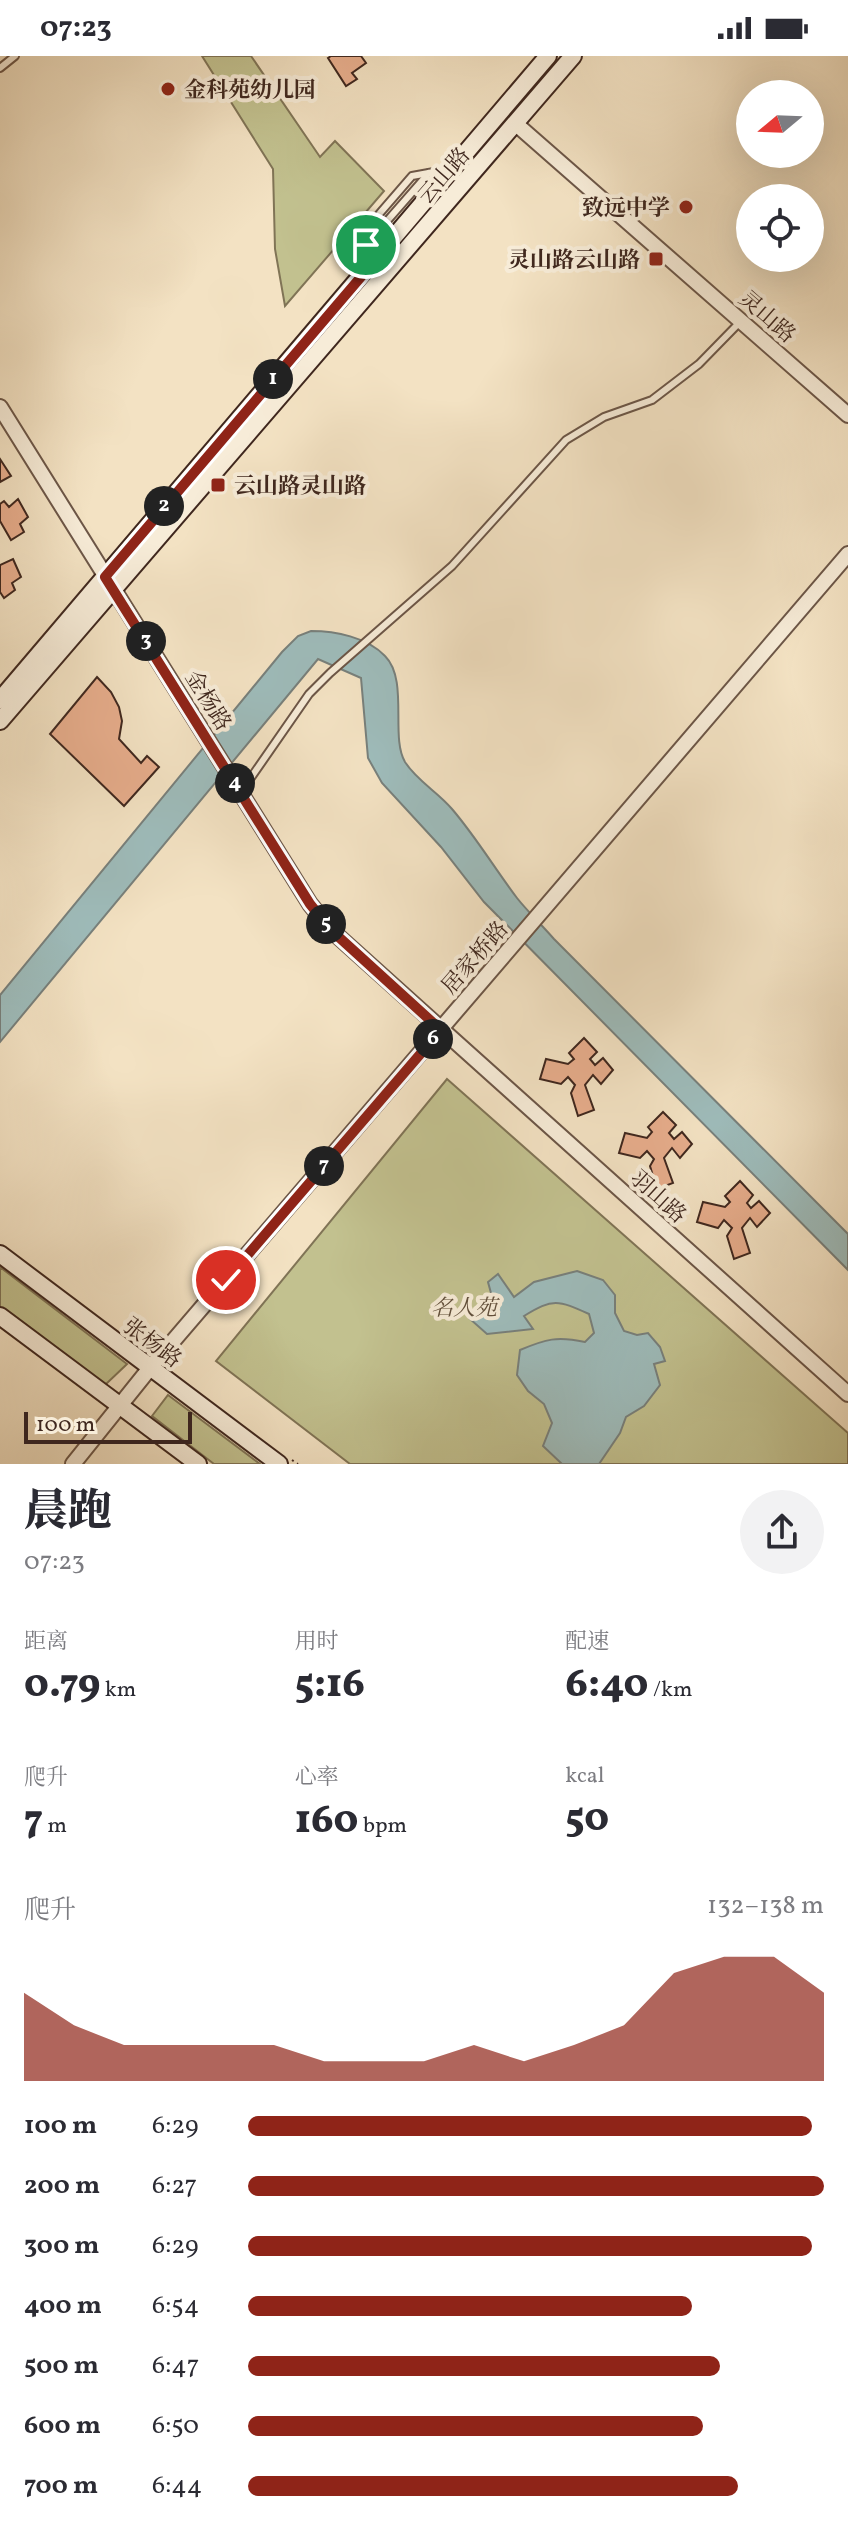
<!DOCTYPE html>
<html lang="zh">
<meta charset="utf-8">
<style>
:root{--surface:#fff;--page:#f2f2f3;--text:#2b2b33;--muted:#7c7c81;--accent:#8f2418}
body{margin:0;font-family:Vollkorn,"Noto Serif SC",serif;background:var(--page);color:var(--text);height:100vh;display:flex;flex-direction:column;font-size:30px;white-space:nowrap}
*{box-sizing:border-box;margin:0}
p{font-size:26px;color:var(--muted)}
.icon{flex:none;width:44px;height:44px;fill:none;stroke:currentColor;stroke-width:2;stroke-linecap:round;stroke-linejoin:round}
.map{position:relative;height:1408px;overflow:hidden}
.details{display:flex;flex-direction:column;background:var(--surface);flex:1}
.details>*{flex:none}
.needle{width:52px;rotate:251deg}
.buttons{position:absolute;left:736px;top:24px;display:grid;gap:16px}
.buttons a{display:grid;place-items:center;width:88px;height:88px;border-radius:50%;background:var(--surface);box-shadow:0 8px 32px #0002;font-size:40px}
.scale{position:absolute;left:24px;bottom:20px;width:168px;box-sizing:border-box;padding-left:8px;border:4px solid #3f271e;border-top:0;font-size:22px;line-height:28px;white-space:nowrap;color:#3f271e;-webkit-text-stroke:6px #f7ecd8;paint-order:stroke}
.pin{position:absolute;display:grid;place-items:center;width:68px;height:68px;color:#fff;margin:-34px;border:4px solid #fff;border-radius:50%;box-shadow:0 2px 8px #0007}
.km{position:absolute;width:40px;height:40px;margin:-20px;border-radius:50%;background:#222;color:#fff;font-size:22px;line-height:40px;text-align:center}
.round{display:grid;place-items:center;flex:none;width:84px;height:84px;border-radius:42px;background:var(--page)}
.head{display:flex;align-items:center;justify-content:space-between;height:136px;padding:0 24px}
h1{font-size:44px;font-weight:800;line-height:60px}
.metrics{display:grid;grid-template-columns:repeat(3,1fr);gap:12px;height:136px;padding:8px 24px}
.metrics div{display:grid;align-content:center}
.metrics b{font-size:40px;font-weight:800}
.metrics small{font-size:22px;font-weight:400}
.metrics p{font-size:22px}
.chart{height:224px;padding:16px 24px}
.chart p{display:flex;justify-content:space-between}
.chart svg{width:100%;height:144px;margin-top:8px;fill:var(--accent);opacity:.7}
ul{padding:0 24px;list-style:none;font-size:26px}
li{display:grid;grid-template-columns:128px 96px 1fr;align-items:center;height:60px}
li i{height:20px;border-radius:10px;background:var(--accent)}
.status{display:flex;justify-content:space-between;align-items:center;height:56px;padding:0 40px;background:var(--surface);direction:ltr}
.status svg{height:22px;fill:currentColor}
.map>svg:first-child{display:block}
</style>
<div class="status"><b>07:23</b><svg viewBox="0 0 49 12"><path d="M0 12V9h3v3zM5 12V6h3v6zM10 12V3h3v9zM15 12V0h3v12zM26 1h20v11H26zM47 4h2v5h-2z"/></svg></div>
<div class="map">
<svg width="848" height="1408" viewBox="0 0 848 1408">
<rect width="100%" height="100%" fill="#f3e2c3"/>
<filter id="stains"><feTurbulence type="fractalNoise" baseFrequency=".0025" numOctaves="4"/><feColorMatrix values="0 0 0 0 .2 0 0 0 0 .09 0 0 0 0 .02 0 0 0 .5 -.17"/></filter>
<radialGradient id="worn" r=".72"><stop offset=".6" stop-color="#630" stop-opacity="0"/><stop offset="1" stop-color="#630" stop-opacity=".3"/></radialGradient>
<g fill="#c2c18f" stroke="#807456" stroke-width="2">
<path d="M 202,0 L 251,0 L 320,101 L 335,85 L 384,135 L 285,250 L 275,193 L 273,113 Z"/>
<path d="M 447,1023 L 848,1377 L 848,1408 L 350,1408 L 216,1305 Z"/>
<path d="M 0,1211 L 127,1308 L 104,1330 L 0,1253 Z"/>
<path d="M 168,1339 L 260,1408 L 214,1408 L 152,1360 Z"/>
</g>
<g fill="#9ebcbb" stroke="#78807c" stroke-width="2">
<path d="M 311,575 C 335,575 367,581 385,600 C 409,624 390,681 405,706 C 417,725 438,736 452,753 C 476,781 495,813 517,842 C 528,856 542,869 554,883 L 848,1178 L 848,1214 L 484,846 L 441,791 L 382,727 L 368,702 L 361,622 L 318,603 L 0,986 L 0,939 L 282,596 L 298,580 Z"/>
<path d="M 577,1215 L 603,1224 L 615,1239 L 615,1257 L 624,1275 L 637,1279 L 648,1277 L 660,1291 L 665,1305 L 654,1308 L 660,1329 L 644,1350 L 626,1361 L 620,1377 L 599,1408 L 562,1408 L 543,1390 L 552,1367 L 544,1348 L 528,1335 L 517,1319 L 520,1294 C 546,1283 557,1280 585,1286 L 594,1277 L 589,1258 C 558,1244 553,1242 524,1260 L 533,1273 L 487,1278 L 470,1263 L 494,1248 L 488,1226 L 498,1218 L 514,1241 L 534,1226 Z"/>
</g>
<g fill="#e7ad8c" stroke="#3f271e" stroke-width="2">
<path d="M 331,0 L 361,0 L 366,7 L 352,17 L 357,23 L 346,30 L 328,2 Z"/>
<path d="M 0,403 L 11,420 L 0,426 Z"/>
<path d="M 18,443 L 28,461 L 20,468 L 24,476 L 11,484 L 0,465 L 0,448 L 4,445 L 9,451 Z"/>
<path d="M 13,503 L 21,521 L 12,527 L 15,534 L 4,542 L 0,536 L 0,509 Z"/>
<path d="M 97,621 L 111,636 L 119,651 L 122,665 L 119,683 L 141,707 L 147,700 L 159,711 L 124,750 L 50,678 Z"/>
<path d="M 584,982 L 597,996 L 590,1003 L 595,1009 L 603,1002 L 613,1014 L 601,1028 L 593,1019 L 585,1029 L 594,1054 L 578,1060 L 571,1037 L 575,1029 L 568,1021 L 561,1028 L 540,1023 L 546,1003 L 568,1008 L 574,1003 L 569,997 Z"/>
<path d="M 663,1056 L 676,1069 L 669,1077 L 674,1083 L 682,1076 L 692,1088 L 680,1102 L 672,1092 L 664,1102 L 673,1127 L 657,1133 L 650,1110 L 654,1103 L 647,1095 L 640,1102 L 619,1097 L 625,1077 L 647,1082 L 652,1076 L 648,1071 Z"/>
<path d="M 740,1125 L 753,1139 L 747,1147 L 751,1152 L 759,1145 L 770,1157 L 757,1171 L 750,1162 L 742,1172 L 750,1197 L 734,1203 L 727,1180 L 732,1172 L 724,1164 L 718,1172 L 697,1166 L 703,1146 L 725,1151 L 730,1146 L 725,1140 Z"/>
</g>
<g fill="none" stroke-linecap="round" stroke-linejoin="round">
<g stroke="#6c5647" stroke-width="10">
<g id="service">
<path d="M 0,12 L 15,0"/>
<path d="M 366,189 L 429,117"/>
<path d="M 366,207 L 366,176 L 380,157 L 412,120 L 445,114"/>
<path d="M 241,736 L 309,638 L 330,617 L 452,510 L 566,384 L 604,361 L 652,344 L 699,308 L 740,266"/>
</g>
</g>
<g stroke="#6c5647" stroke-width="18">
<g id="tertiary">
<path d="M 516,68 L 848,359"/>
<path d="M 0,351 L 310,848 L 331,874 L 848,1338"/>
<path d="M 73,1408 L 150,1312 L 848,498"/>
</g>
</g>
<g stroke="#3f271e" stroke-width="20">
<g id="secondary">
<path d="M 0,644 L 548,0"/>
<path d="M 0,665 L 573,0"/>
<path d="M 0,1198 L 279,1408"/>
<path d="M 0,1260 L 198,1408"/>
</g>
</g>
<path stroke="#3f271e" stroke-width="2" stroke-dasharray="2 4" stroke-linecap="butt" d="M 292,1404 L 298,1408"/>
<use href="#service" stroke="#f7ecd8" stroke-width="6"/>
<use href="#tertiary" stroke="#f7ecd8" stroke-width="14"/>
<use href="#secondary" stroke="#f7ecd8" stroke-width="16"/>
</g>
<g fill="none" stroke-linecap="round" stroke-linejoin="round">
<g stroke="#fff" stroke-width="16">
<path id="route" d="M 226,1224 L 441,974 L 331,874 L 310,848 L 105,521 L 366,215 L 366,189"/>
</g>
<use href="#route" stroke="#8f2418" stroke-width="10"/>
</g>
<g fill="#8f2418" stroke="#f7ecd8" stroke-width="3">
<circle cx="168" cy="33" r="8"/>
<circle cx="686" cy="151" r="8"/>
<rect x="648" y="195" width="16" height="16" rx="4"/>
<rect x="210" y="421" width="16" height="16" rx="4"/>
</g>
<g text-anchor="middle" stroke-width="8" stroke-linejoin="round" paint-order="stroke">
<g font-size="22" font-weight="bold" fill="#3f271e" stroke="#f7ecd8" text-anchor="start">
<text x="184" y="41">金科苑幼儿园</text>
<text x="670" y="159" text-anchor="end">致远中学</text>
<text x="640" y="211" text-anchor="end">灵山路云山路</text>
<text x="234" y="437">云山路灵山路</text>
</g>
<g font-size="22" fill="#3f271e" stroke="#f7ecd8">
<text transform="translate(443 119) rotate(-49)" y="8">云山路</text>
<text transform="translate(768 260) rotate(41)" y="8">灵山路</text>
<text transform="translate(209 644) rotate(58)" y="8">金杨路</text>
<text transform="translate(474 901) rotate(-49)" y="8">居家桥路</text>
<text transform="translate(659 1140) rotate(42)" y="8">羽山路</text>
<text transform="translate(153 1286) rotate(37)" y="8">张杨路</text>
</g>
<g font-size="22" font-style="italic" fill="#604e3a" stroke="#f7ecd8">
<text x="464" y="1259">名人苑</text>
</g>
</g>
<rect width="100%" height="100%" filter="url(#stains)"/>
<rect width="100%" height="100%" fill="url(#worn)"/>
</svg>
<div class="buttons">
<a><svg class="needle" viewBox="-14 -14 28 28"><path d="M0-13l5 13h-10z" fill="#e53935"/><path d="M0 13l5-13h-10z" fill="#7c7c81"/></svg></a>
<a><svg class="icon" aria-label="locate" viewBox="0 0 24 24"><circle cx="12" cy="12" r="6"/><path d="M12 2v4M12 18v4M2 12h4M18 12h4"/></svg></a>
</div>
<div class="scale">100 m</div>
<div class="pin" style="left:366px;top:189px;background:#1e9e55"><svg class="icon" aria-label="arrive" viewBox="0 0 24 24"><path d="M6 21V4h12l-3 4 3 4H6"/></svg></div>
<div class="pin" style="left:226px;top:1224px;background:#d93025"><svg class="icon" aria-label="check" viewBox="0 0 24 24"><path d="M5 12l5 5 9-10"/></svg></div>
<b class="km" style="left:273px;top:323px">1</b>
<b class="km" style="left:164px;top:450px">2</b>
<b class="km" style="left:146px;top:585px">3</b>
<b class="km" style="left:235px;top:727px">4</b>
<b class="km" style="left:326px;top:868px">5</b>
<b class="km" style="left:433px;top:983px">6</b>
<b class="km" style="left:324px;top:1110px">7</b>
</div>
<section class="details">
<div class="head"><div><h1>晨跑</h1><p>07:23</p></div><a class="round"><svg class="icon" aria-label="share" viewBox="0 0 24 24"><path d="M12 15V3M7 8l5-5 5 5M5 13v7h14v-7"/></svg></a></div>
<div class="metrics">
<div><p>距离</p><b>0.79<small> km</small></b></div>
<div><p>用时</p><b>5:16</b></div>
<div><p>配速</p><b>6:40<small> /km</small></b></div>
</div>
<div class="metrics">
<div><p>爬升</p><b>7<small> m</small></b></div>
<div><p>心率</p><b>160<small> bpm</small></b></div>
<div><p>kcal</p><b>50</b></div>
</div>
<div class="chart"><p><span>爬升</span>132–138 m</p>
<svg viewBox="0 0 160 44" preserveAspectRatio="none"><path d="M0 44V17L10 27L20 33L30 33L40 33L50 33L60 38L70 38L80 38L90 33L100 38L110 33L120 27L130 11L140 6L150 6L160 17V44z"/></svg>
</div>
<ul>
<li><b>100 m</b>6:29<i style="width:98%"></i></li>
<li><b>200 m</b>6:27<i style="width:100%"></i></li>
<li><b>300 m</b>6:29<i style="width:98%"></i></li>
<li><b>400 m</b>6:54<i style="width:77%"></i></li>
<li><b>500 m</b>6:47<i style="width:82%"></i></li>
<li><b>600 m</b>6:50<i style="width:79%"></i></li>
<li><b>700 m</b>6:44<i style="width:85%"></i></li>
</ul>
</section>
